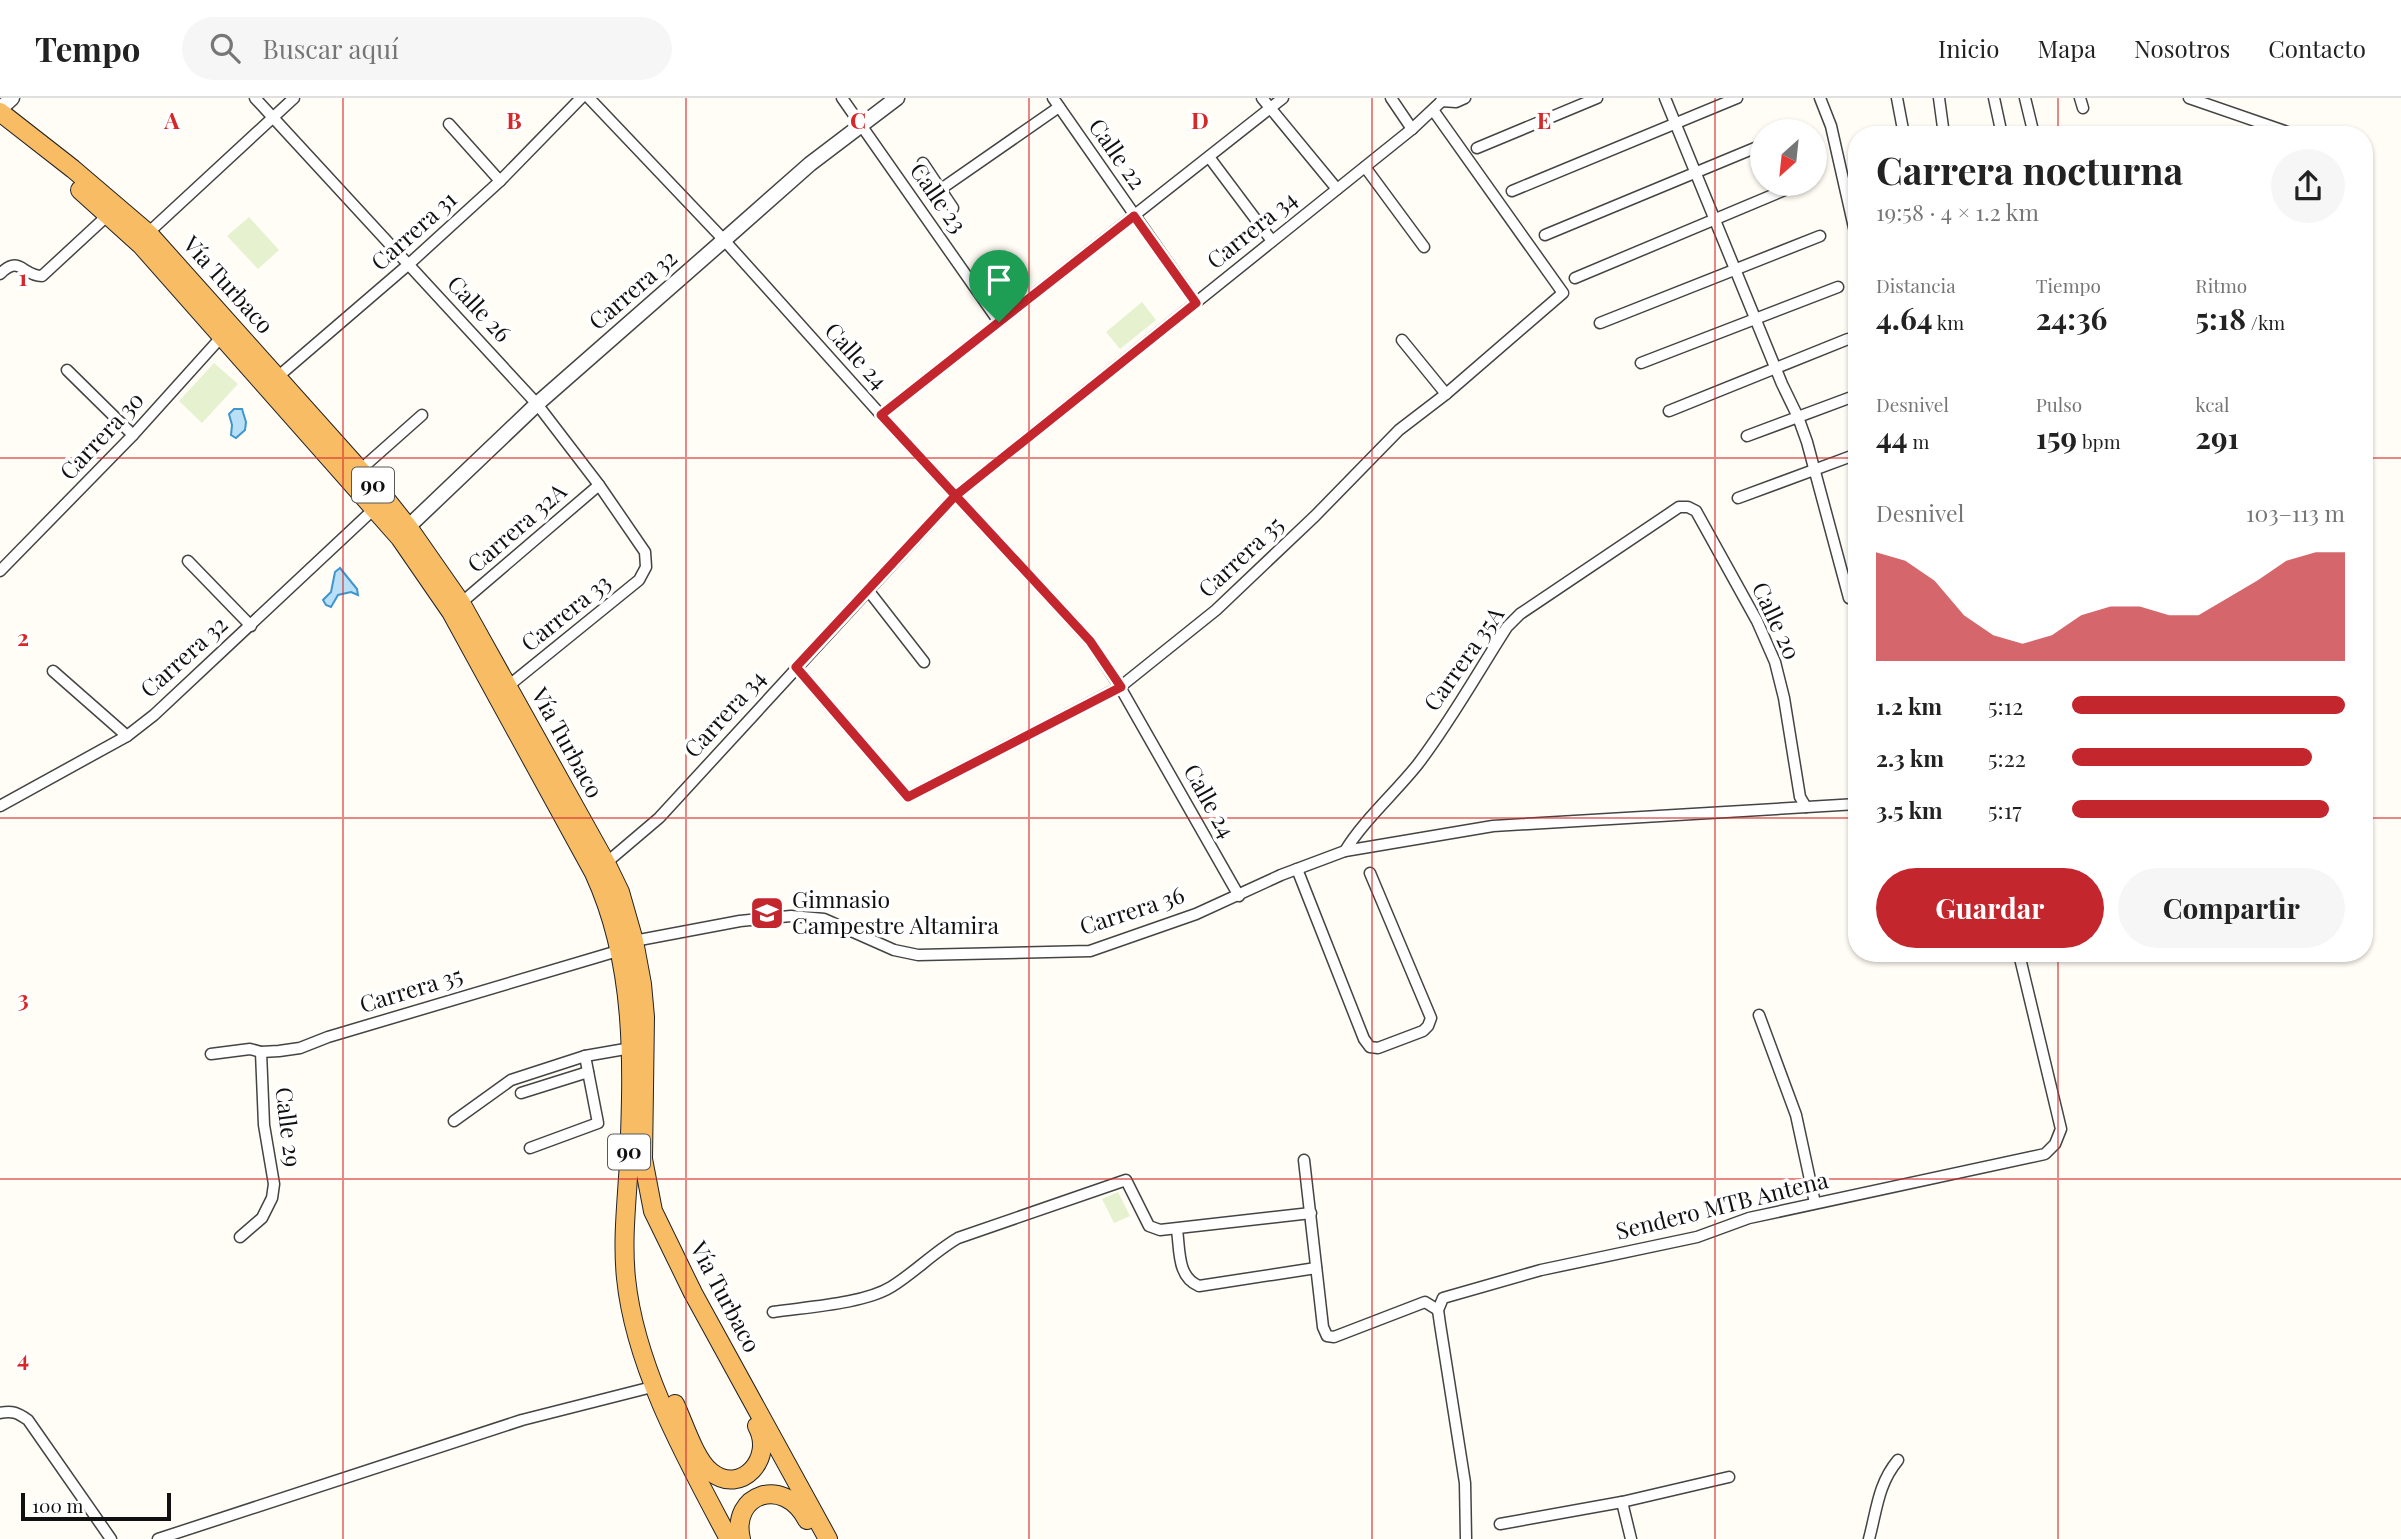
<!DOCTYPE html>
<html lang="es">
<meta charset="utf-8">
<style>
:root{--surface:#fff;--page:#f6f6f6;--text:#222;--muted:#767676;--line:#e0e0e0;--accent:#c4262e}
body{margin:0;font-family:"Playfair Display",serif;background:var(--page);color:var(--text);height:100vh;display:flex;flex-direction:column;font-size:26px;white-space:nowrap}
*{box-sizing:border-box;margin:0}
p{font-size:23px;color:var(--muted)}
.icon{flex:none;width:38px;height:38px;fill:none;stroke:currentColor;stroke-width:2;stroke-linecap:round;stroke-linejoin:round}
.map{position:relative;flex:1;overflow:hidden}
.panel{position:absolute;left:1848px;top:28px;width:525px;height:836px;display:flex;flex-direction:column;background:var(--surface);border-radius:28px;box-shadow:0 2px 5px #0004}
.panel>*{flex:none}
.needle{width:46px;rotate:207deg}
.controls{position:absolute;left:1750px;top:21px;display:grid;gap:14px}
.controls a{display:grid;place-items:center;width:77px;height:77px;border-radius:50%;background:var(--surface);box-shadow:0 2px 5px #0004;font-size:35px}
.scale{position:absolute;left:21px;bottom:18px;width:150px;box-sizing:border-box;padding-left:7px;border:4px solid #111;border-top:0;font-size:19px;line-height:24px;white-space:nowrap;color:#111;-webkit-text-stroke:5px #fff;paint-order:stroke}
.pin{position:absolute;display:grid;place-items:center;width:60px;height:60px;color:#fff;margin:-72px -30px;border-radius:50% 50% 50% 0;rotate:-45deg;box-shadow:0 0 7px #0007}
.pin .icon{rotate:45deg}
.round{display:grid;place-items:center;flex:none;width:74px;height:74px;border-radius:37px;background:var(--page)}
.headline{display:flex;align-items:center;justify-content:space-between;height:119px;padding:0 28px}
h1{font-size:38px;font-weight:700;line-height:52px}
.figures{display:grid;grid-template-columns:repeat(3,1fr);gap:10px;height:119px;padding:7px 28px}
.figures div{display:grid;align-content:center}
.figures b{font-size:30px;font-weight:700}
.figures small{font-size:19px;font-weight:400}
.figures p{font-size:19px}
.chart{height:196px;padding:14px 28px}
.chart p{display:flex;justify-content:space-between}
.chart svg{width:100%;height:126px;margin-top:7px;fill:var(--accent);opacity:.7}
.action{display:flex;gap:14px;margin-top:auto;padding:14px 28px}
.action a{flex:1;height:80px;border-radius:42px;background:var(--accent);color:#fff;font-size:28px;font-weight:700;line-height:80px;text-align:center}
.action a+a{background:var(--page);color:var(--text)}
ul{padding:0 28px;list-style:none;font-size:23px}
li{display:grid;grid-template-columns:112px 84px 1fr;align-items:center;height:52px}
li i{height:18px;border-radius:9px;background:var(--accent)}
header{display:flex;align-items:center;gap:42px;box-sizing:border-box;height:98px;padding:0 35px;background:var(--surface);border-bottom:2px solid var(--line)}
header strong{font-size:33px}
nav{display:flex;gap:38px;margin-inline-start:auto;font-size:24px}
.search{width:490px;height:63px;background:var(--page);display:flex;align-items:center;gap:18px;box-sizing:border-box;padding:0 24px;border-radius:38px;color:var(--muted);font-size:26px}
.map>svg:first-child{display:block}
</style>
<header>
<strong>Tempo</strong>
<div class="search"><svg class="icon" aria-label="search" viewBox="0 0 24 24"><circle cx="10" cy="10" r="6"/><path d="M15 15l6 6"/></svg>Buscar aquí</div>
<nav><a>Inicio</a><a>Mapa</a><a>Nosotros</a><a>Contacto</a></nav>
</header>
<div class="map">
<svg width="2401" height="1441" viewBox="0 0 2401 1441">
<rect width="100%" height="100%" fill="#fffdf5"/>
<g fill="#e6f2cf">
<path d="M 249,119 L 279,152 L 258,171 L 227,138 Z"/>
<path d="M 1142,204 L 1156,222 L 1120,251 L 1106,234 Z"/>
<path d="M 214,265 L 238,286 L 202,325 L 179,303 Z"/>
<path d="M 1118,1094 L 1130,1118 L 1114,1125 L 1102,1101 Z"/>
</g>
<g fill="#b9e0f7" stroke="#3f96cf" stroke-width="2">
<path d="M 234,311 L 242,311 L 246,324 L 245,332 L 236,340 L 231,337 L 232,327 L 229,316 Z"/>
<path d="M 340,470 L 357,491 L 358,497 L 351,494 L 338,497 L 331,509 L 326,507 L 323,502 L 331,494 L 335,474 Z"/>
</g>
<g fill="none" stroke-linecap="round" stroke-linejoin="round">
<g stroke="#444" stroke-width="13">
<g id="minor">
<path d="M 255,0 L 537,306 L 599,387 L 645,454 L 646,469 L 639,482 L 507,589"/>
<path d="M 589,0 L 724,142 L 881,317 L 1090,543 L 1120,589 L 1239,798"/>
<path d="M 842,0 L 999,224"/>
<path d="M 1053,0 L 1196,205"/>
<path d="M 1262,0 L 1337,91"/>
<path d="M 1391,0 L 1412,31"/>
<path d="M 1665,0 L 1782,286 L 1798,319 L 1807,344 L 1849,500"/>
<path d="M 1820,0 L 1831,28 L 1855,134 L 1857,154"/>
<path d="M 1897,0 L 1904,37"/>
<path d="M 1939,0 L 1944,37"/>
<path d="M 1994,0 L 2002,37"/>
<path d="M 2025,0 L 2034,37"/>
<path d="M 2080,0 L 2083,10"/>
<path d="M 2189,0 L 2296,37"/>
<path d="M 1441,3 L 1456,4 L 1465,0"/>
<path d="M 449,26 L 500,83"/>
<path d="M 1794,33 L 1799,32"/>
<path d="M 1477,50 L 1597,0"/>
<path d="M 1209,59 L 1272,143"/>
<path d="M 923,65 L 953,110"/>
<path d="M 1365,69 L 1424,149"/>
<path d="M 941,91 L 1059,9"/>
<path d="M 1512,93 L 1737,0"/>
<path d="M 148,135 L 294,0"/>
<path d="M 1545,137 L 1762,47"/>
<path d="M 0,176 C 20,156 22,178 42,178 L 108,117"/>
<path d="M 1575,180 L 1799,86"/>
<path d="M 1600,225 L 1820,138"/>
<path d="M 1402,242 L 1446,296"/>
<path d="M 1641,265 L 1838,189"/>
<path d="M 67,272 L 133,337"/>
<path d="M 274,282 L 409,166 L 500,83 L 581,0"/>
<path d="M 1669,313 L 1848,241"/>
<path d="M 881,317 L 1283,0"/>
<path d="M 1747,338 L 1857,297"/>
<path d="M 360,372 L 422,317"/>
<path d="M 1738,400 L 1857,356"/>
<path d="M 188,463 L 251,528"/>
<path d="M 0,473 L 133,337 L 224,236"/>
<path d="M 868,492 L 924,564"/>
<path d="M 461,505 L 599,387"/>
<path d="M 796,569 L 908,699 L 1120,589 L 1216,512 L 1315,418 L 1399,332 L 1446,296 L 1563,195 L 1433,12"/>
<path d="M 53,573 L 127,638"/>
<path d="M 0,708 L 127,638 L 154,617 L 374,411"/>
<path d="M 1345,753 C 1363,723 1396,694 1418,666 C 1451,623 1478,574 1507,529 L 1520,516 L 1679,409 L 1688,409 L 1696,413 L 1757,523 L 1775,564 L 1784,600 L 1800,699 L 1806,709"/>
<path d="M 606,765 L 659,720 L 955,398 L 1412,31 L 1445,0"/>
<path d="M 1297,771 L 1364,941 L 1370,949 L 1378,950 L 1423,933 L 1428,928 L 1431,920 L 1370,775"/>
<path d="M 634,843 L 740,823 L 791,818 L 824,821 L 894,852 L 918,857 L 1090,853 L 1196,816 L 1281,777 L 1345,753 L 1493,728 L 1857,706"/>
<path d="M 1759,917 L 1796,1017 L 1815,1105"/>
<path d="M 211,956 L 250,951 L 261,954 L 279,953 L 300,950 L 328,939 L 621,852"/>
<path d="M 521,995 L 588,974"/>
<path d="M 454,1023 L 511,982 L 585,958 L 631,950"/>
<path d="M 530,1050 L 598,1025 L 585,958"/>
<path d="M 1304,1062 L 1323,1229 L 1327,1238 L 1334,1239 L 1425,1204 L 1438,1212"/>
<path d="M 1177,1132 C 1180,1152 1177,1179 1199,1188 L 1316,1170"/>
<path d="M 240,1139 L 262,1120 L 272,1100 L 274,1086 L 264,1027 L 261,954"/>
<path d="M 773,1214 C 806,1209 863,1206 891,1189 C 914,1175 934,1154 958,1140 L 1126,1082 L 1149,1128 L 1160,1132 L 1311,1115"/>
<path d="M 0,1315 C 12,1312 18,1315 28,1322 L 111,1441"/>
<path d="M 1622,1404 L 1631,1441"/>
<path d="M 1500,1426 L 1622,1404 L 1729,1379"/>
<path d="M 158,1441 L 522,1322 L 656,1288"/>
<path d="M 1466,1441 L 1465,1385 L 1440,1226 L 1438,1212 L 1443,1200 L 1541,1172 L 1697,1139 L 1749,1120 L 2045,1056 L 2055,1046 L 2061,1031 L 2019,856"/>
<path d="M 1869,1441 C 1877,1411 1878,1386 1898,1362"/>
</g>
</g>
<g stroke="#444" stroke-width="17">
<g id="tertiary">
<path d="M 0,11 L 12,0"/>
<path d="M 408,429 L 537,306 L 724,142 L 810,66 L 897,0"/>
</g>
</g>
<g stroke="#222" stroke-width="20">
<g id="trunk">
<path d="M 0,14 L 73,71 L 148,135 L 385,400 L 408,429 L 461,505 L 606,765 L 620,794 L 634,843 L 642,886 L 645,919 L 643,1061 L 653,1113 L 693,1195 L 828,1441"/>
<path d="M 80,92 L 141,147 L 400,440 L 451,514 L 594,775 C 636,866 633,965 629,1063 C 627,1102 622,1141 626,1180 C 635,1270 687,1362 729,1441"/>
<path d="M 675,1306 C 684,1325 695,1362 711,1374 C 741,1398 775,1360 757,1328"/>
<path d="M 741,1441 C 730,1396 784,1377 807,1422"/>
</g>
</g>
<use href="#minor" stroke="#fff" stroke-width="10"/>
<use href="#tertiary" stroke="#fff" stroke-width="14"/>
<use href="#trunk" stroke="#f7bc64" stroke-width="18"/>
</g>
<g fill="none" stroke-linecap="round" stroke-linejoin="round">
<g stroke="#fff" stroke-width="14">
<path id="route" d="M 999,224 L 881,317 L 1090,543 L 1121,589 L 908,699 L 796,569 L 955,398 L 1196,205 L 1134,118 L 999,224"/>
</g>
<use href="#route" stroke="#c4262e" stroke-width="9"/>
</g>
<path fill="none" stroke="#d62828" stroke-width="2" stroke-opacity="0.55" d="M 343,0 L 343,1441M 686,0 L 686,1441M 1029,0 L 1029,1441M 1372,0 L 1372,1441M 1715,0 L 1715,1441M 2058,0 L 2058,37M 0,360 L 1857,360M 2364,360 L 2401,360M 0,720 L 1857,720M 2364,720 L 2401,720M 2058,856 L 2058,1441M 0,1081 L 2401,1081"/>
<defs>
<g id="school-square" transform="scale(1.75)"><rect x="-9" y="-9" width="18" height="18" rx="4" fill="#c4262e" stroke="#fff"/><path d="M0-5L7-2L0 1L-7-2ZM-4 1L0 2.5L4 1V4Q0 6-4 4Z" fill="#fff"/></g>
</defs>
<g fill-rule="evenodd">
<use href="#school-square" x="767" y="815"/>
</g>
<g text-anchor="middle" stroke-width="7" stroke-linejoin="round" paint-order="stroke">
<g fill="#fff" stroke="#585858" stroke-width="2">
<rect x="352" y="369.5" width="42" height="35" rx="5"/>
<rect x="608" y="1036.5" width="42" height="35" rx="5"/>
</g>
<g font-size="21" font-weight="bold" fill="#111">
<text x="373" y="394">90</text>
<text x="629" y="1061">90</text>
</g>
<g font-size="23" fill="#111" stroke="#fff">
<text transform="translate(1117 56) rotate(55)" y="8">Calle 22</text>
<text transform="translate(938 100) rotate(55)" y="8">Calle 23</text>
<text transform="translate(1252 132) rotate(-39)" y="8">Carrera 34</text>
<text transform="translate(414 133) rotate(-42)" y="8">Carrera 31</text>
<text transform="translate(228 187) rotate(48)" y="8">Vía Turbaco</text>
<text transform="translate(633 192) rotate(-41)" y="8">Carrera 32</text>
<text transform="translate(479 211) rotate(47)" y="8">Calle 26</text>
<text transform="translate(856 258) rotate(48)" y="8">Calle 24</text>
<text transform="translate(102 338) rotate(-47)" y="8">Carrera 30</text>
<text transform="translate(517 430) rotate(-41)" y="8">Carrera 32A</text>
<text transform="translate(1241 459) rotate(-43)" y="8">Carrera 35</text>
<text transform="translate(566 515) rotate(-39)" y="8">Carrera 33</text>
<text transform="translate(1776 523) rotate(65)" y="8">Calle 20</text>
<text transform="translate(184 559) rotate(-42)" y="8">Carrera 32</text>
<text transform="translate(1464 561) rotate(-55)" y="8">Carrera 35A</text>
<text transform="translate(725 616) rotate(-48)" y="8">Carrera 34</text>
<text transform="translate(567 645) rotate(61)" y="8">Vía Turbaco</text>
<text transform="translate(1209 703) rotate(61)" y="8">Calle 24</text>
<text transform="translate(1132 813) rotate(-18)" y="8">Carrera 36</text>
<text transform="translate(411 892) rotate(-17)" y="8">Carrera 35</text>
<text transform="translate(288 1029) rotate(83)" y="8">Calle 29</text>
<text transform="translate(1722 1108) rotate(-14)" y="8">Sendero MTB Antena</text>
<text transform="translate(725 1199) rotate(62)" y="8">Vía Turbaco</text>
</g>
<g font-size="23" fill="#111" stroke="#fff" text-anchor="start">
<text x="792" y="810">Gimnasio<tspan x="792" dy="26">Campestre Altamira</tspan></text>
</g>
</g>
<g font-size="23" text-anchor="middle" font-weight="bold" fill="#d62828" stroke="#fff" stroke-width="7" stroke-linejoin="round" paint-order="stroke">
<text x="172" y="31">A</text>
<text x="514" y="31">B</text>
<text x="858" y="31">C</text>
<text x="1200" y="31">D</text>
<text x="1544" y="31">E</text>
<text x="23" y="188">1</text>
<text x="23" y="548">2</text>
<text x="23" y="909">3</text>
<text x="23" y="1269">4</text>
</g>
</svg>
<div class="controls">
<a><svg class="needle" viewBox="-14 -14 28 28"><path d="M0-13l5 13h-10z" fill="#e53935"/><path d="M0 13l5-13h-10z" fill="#767676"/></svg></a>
</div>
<div class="scale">100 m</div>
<div class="pin" style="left:999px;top:224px;background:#1e9e55"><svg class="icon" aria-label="arrive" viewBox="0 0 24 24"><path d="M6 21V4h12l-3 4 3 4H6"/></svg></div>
<section class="panel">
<div class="headline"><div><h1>Carrera nocturna</h1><p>19:58 · 4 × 1.2 km</p></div><a class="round"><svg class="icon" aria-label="share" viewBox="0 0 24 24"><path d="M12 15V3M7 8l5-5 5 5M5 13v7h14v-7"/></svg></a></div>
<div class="figures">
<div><p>Distancia</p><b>4.64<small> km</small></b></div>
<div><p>Tiempo</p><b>24:36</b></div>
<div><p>Ritmo</p><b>5:18<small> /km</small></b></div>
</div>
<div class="figures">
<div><p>Desnivel</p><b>44<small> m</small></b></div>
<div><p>Pulso</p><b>159<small> bpm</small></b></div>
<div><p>kcal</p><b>291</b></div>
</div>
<div class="chart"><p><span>Desnivel</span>103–113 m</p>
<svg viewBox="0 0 160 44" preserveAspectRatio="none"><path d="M0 44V6L10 9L20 16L30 28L40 35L50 38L60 35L70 28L80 25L90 25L100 28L110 28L120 22L130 16L140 9L150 6L160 6V44z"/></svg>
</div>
<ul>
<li><b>1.2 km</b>5:12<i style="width:100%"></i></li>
<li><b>2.3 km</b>5:22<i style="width:88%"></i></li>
<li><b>3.5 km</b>5:17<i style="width:94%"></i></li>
</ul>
<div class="action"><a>Guardar</a><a>Compartir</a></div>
</section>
</div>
